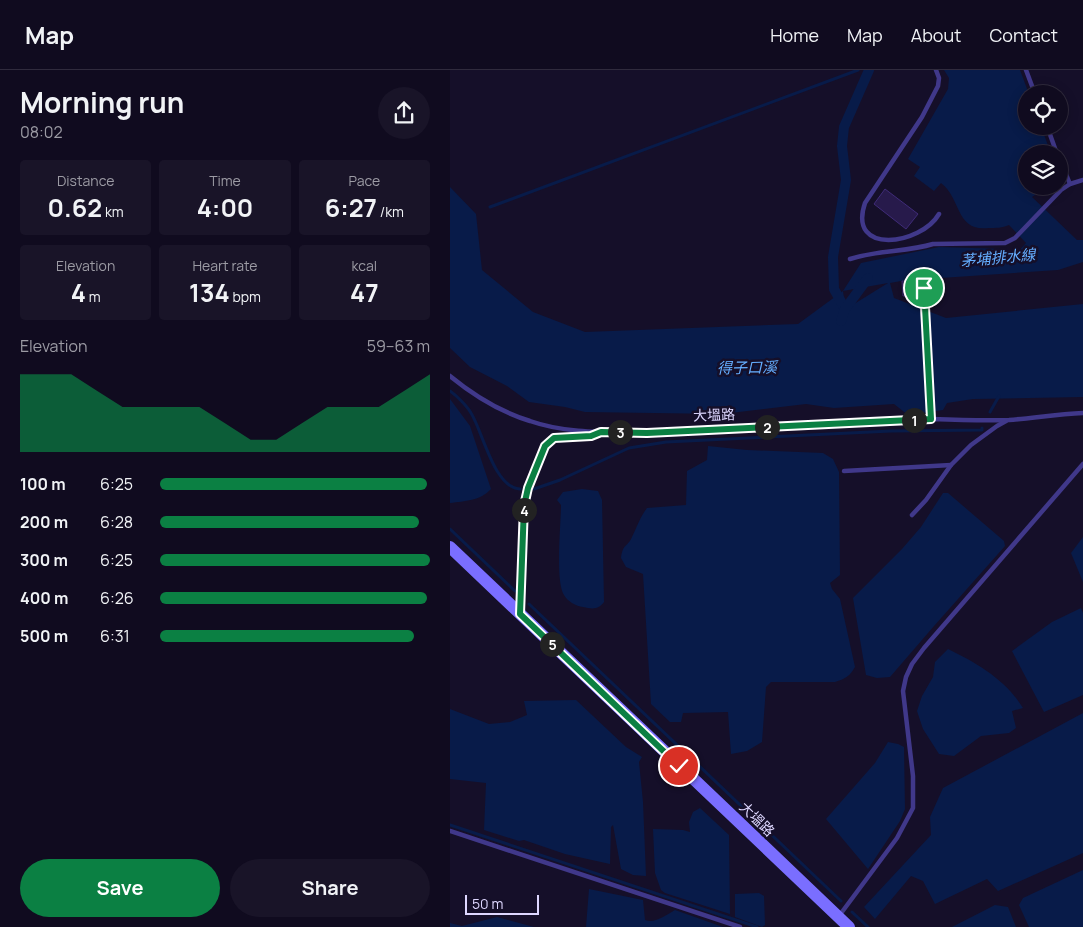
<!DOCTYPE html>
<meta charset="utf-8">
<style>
:root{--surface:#100b1f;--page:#191428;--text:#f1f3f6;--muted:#9c9ba4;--line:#302b3d;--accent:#0b8043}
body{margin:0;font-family:Manrope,"Noto Sans TC",sans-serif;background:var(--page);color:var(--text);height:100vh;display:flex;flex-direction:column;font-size:19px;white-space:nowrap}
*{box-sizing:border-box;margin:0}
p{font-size:16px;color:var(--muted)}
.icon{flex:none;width:28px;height:28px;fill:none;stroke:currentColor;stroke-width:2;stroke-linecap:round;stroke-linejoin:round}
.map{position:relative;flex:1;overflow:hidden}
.details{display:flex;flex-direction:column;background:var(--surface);width:450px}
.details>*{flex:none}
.buttons{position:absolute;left:568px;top:15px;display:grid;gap:10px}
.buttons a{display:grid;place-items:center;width:50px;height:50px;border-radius:50%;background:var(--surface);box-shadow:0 2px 12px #0003,0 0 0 1px var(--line);font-size:25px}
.scale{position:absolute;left:15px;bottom:12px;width:74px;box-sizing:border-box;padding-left:5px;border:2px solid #ded7ff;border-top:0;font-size:14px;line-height:18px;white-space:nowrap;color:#ded7ff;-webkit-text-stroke:4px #150f29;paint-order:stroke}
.pin{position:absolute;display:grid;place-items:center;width:42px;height:42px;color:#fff;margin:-21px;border:2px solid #fff;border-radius:50%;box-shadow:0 1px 5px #0007}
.km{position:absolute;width:25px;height:25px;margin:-12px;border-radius:50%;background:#222;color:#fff;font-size:14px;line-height:25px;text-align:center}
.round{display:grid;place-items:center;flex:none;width:52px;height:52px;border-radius:26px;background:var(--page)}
.summary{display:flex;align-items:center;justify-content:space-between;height:85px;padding:0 20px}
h1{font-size:28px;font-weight:700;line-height:38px}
.metrics{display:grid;grid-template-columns:repeat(3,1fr);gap:8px;height:85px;padding:5px 20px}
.metrics div{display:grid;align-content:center;border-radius:5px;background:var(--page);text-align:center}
.metrics b{font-size:25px;font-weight:700}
.metrics small{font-size:14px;font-weight:400}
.metrics p{font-size:14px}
.chart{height:140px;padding:10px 20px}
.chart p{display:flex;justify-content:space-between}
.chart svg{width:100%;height:90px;margin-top:5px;fill:var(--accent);opacity:.7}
.primary-button{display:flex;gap:10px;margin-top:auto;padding:10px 20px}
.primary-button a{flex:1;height:58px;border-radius:30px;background:var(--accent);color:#fff;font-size:20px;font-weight:700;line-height:58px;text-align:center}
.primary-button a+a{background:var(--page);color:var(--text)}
ul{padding:0 20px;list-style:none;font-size:16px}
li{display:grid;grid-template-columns:80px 60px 1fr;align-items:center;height:38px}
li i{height:12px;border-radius:6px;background:var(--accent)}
header{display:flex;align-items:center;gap:30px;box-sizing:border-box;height:70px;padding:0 25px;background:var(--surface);border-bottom:1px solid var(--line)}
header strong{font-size:24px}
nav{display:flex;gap:28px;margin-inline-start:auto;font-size:18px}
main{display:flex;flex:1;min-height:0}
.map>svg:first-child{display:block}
</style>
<header>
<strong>Map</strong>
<nav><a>Home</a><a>Map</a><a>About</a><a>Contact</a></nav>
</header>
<main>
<section class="details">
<div class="summary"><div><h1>Morning run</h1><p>08:02</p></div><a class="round"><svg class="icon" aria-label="share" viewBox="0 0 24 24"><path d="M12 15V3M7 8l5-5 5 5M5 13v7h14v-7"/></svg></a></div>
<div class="metrics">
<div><p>Distance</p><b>0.62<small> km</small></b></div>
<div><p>Time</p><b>4:00</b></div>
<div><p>Pace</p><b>6:27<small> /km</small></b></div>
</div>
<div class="metrics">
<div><p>Elevation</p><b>4<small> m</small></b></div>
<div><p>Heart rate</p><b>134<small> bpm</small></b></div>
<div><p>kcal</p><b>47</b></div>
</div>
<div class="chart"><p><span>Elevation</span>59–63 m</p>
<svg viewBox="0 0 160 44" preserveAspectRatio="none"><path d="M0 44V6L10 6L20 6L30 14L40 22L50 22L60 22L70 22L80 30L90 38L100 38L110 30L120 22L130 22L140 22L150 14L160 6V44z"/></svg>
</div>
<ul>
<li><b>100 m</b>6:25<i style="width:99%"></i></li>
<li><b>200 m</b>6:28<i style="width:96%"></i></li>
<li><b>300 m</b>6:25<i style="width:100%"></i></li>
<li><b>400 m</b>6:26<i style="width:99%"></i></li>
<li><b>500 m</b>6:31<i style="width:94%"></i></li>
</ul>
<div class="primary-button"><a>Save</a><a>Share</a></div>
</section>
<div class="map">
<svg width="633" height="857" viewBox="0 0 633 857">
<rect width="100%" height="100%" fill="#150f29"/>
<g fill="#081b49" fill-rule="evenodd">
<path d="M 494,0 L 570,0 L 579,24 L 576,24 L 576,56 L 591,56 L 601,84 L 576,84 L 576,116 L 598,116 L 582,127 L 627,170 L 633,170 L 633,192 L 608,200 L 491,208 L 462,209 L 440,213 L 444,228 L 496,248 L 633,234 L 633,327 L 523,329 L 497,333 L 493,340 L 458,345 L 444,334 L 384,338 L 356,334 L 272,344 L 135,342 L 115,337 L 79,332 L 57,316 L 20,297 L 0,278 L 0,117 L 26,144 L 32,200 L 83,242 L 135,262 L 348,254 L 393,221 L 411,193 L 489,177 L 556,179 L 565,185 L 576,173 L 559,155 C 552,158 546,158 539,158 C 505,162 512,129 491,113 L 484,121 L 464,106 L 470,97 L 458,89 L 498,19 L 499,8 ZM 438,213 L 396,239 L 395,238 L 393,221 Z"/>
<path d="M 0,329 L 20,356 L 41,419 C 30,431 15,431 0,433 Z"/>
<path d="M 258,376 L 297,380 L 373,383 L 383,389 L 389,402 L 390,505 L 380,513 L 382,519 L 390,529 L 405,597 C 400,606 395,609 385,612 L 321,612 L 316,617 L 312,672 L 297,681 L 281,684 L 278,642 L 233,643 L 231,652 L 220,652 L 201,634 L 193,504 L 176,497 L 171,488 C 173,473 177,478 182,467 C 187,457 190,447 197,438 L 236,435 L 237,401 L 257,390 Z"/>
<path d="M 132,419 L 148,421 L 152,430 L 154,532 C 148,540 142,539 133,537 C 126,536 118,532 114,525 C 105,511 111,454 111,435 L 107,430 L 113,422 Z"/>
<path d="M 493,423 L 498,423 L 554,471 L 555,476 L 484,556 L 440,607 L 427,608 L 416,605 L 403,528 L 452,479 L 471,457 Z"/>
<path d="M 633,467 L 633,512 L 621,483 Z"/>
<path d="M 631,538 L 633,543 L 633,625 L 594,642 L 562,581 L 602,552 Z"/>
<path d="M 498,579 C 527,593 556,610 573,638 L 562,641 L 566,658 L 559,663 L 531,666 L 504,686 L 489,684 L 473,659 L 467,641 L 472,626 L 483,607 L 485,592 Z"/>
<path d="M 126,630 L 176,677 L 192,687 L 189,692 L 193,732 L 196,806 L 183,805 L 171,799 L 163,755 L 161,757 L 160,794 L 115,784 L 74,770 L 69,771 L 34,760 L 36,713 L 0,709 L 0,639 L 39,654 L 60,652 L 77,645 L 74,631 Z"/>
<path d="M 633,643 L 633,783 L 548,821 L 537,809 L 485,834 L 473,811 L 461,806 L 425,849 L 414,837 L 481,765 L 480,747 L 493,718 Z"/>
<path d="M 438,672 L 448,674 L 454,677 L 455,739 L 450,751 L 418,799 L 376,749 L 425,693 Z"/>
<path d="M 250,738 L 279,765 L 280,844 L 215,823 L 211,820 L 205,803 L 203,759 L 233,760 L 240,762 L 239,752 L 243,742 Z"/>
<path d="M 633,800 L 633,857 L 579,857 L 569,835 L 573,828 Z"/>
<path d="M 139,819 L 193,830 L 195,850 C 205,854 216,845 225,840 L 273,857 L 136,857 Z"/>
<path d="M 309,823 L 314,826 L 315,855 L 312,857 L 285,847 L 285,824 Z"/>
<path d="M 545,835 L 558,837 L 566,857 L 502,857 Z"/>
<path d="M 47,847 L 84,857 L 0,857 L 0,853 L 12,856 Z"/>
</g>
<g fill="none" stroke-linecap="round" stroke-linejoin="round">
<g stroke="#081b49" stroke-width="3">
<path d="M 40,137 L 408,0"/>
<path d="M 0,321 C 7,326 17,336 21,343 C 33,362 44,418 70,419"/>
<path d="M 540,342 L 549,326"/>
<path d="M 84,419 L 110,410 L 179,378 L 216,372 L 441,361 L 532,360 L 532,358"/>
<path d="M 0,459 L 65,521"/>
<path d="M 79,534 L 391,831"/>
<path d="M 0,755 L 307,857"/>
<path d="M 402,842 L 418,857"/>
</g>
<g stroke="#081b49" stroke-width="10">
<path d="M 394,237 L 384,219 L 383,187 L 396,110 L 392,76 L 394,57 L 419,0"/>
<path d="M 391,251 L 395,239 L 418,208"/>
</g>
</g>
<g fill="#271a4b" stroke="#3f2b78">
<path d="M 435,119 L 468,144 L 456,159 L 424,134 Z"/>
<path d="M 452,211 L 467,212 L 469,225 L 453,226 Z"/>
</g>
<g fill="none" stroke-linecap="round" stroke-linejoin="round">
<g stroke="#40388a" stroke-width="4.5">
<path d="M 486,0 L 489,8 L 488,16 L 472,47 L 415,133 C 397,186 471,175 489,144"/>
<path d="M 576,0 L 585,24"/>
<path d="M 597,56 L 607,84"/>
<path d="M 609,87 L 620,114"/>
<path d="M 400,189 C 427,180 457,182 483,174 L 555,173 L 565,168 L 611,120 L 620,114 L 633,110"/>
<path d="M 474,218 L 481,349"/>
<path d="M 0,306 C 23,325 51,342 80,351 C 117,364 159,362 197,363 L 481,349 C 507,350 533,351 559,350 C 584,348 608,344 633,343"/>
<path d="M 394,401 L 501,395"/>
<path d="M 462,445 L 476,430 L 501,395 L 521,375 L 547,356 L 556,351"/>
<path d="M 71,542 L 74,436 L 78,418 L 95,376 L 104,368 L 141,367 L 149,363"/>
<path d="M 0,761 L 290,857"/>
<path d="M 389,846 L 447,768 L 463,738 L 463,706 L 453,621 L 456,607 L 462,594 L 474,578 L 633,394"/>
</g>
<path stroke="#7a6eff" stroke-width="12" d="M 0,477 L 399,857"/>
</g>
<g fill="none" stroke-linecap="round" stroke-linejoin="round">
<g stroke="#fff" stroke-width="10">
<path id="route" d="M 229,696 L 70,544 L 74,436 L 78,418 L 95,376 L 104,368 L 141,366 L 151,362 L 197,363 L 481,349 L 474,218"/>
</g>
<use href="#route" stroke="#0b8043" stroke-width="6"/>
</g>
<g text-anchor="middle" stroke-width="5" stroke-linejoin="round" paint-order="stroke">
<g font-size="14" fill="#ded7ff" stroke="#150f29">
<text transform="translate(264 345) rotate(-2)" y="5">大塭路</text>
<text transform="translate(307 749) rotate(44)" y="5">大塭路</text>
</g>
<g font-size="15" font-style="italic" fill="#65aeff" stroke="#150f29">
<text transform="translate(548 188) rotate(-5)" y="5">茅埔排水線</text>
<text transform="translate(297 298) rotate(-1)" y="5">得子口溪</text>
</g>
</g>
</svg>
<div class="buttons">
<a><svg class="icon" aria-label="locate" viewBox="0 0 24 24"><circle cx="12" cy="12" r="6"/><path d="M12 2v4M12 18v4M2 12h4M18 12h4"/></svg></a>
<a><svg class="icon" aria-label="layers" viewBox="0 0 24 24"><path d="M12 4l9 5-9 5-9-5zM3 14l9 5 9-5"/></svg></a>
</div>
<div class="scale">50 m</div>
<div class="pin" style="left:474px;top:218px;background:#1e9e55"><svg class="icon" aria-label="arrive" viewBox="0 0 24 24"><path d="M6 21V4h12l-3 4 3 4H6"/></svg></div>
<div class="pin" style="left:229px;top:696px;background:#d93025"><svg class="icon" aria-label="check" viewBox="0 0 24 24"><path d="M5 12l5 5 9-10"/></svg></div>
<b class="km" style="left:464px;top:350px">1</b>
<b class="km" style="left:317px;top:357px">2</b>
<b class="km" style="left:170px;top:362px">3</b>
<b class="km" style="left:74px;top:440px">4</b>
<b class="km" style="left:102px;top:574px">5</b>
</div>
</main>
